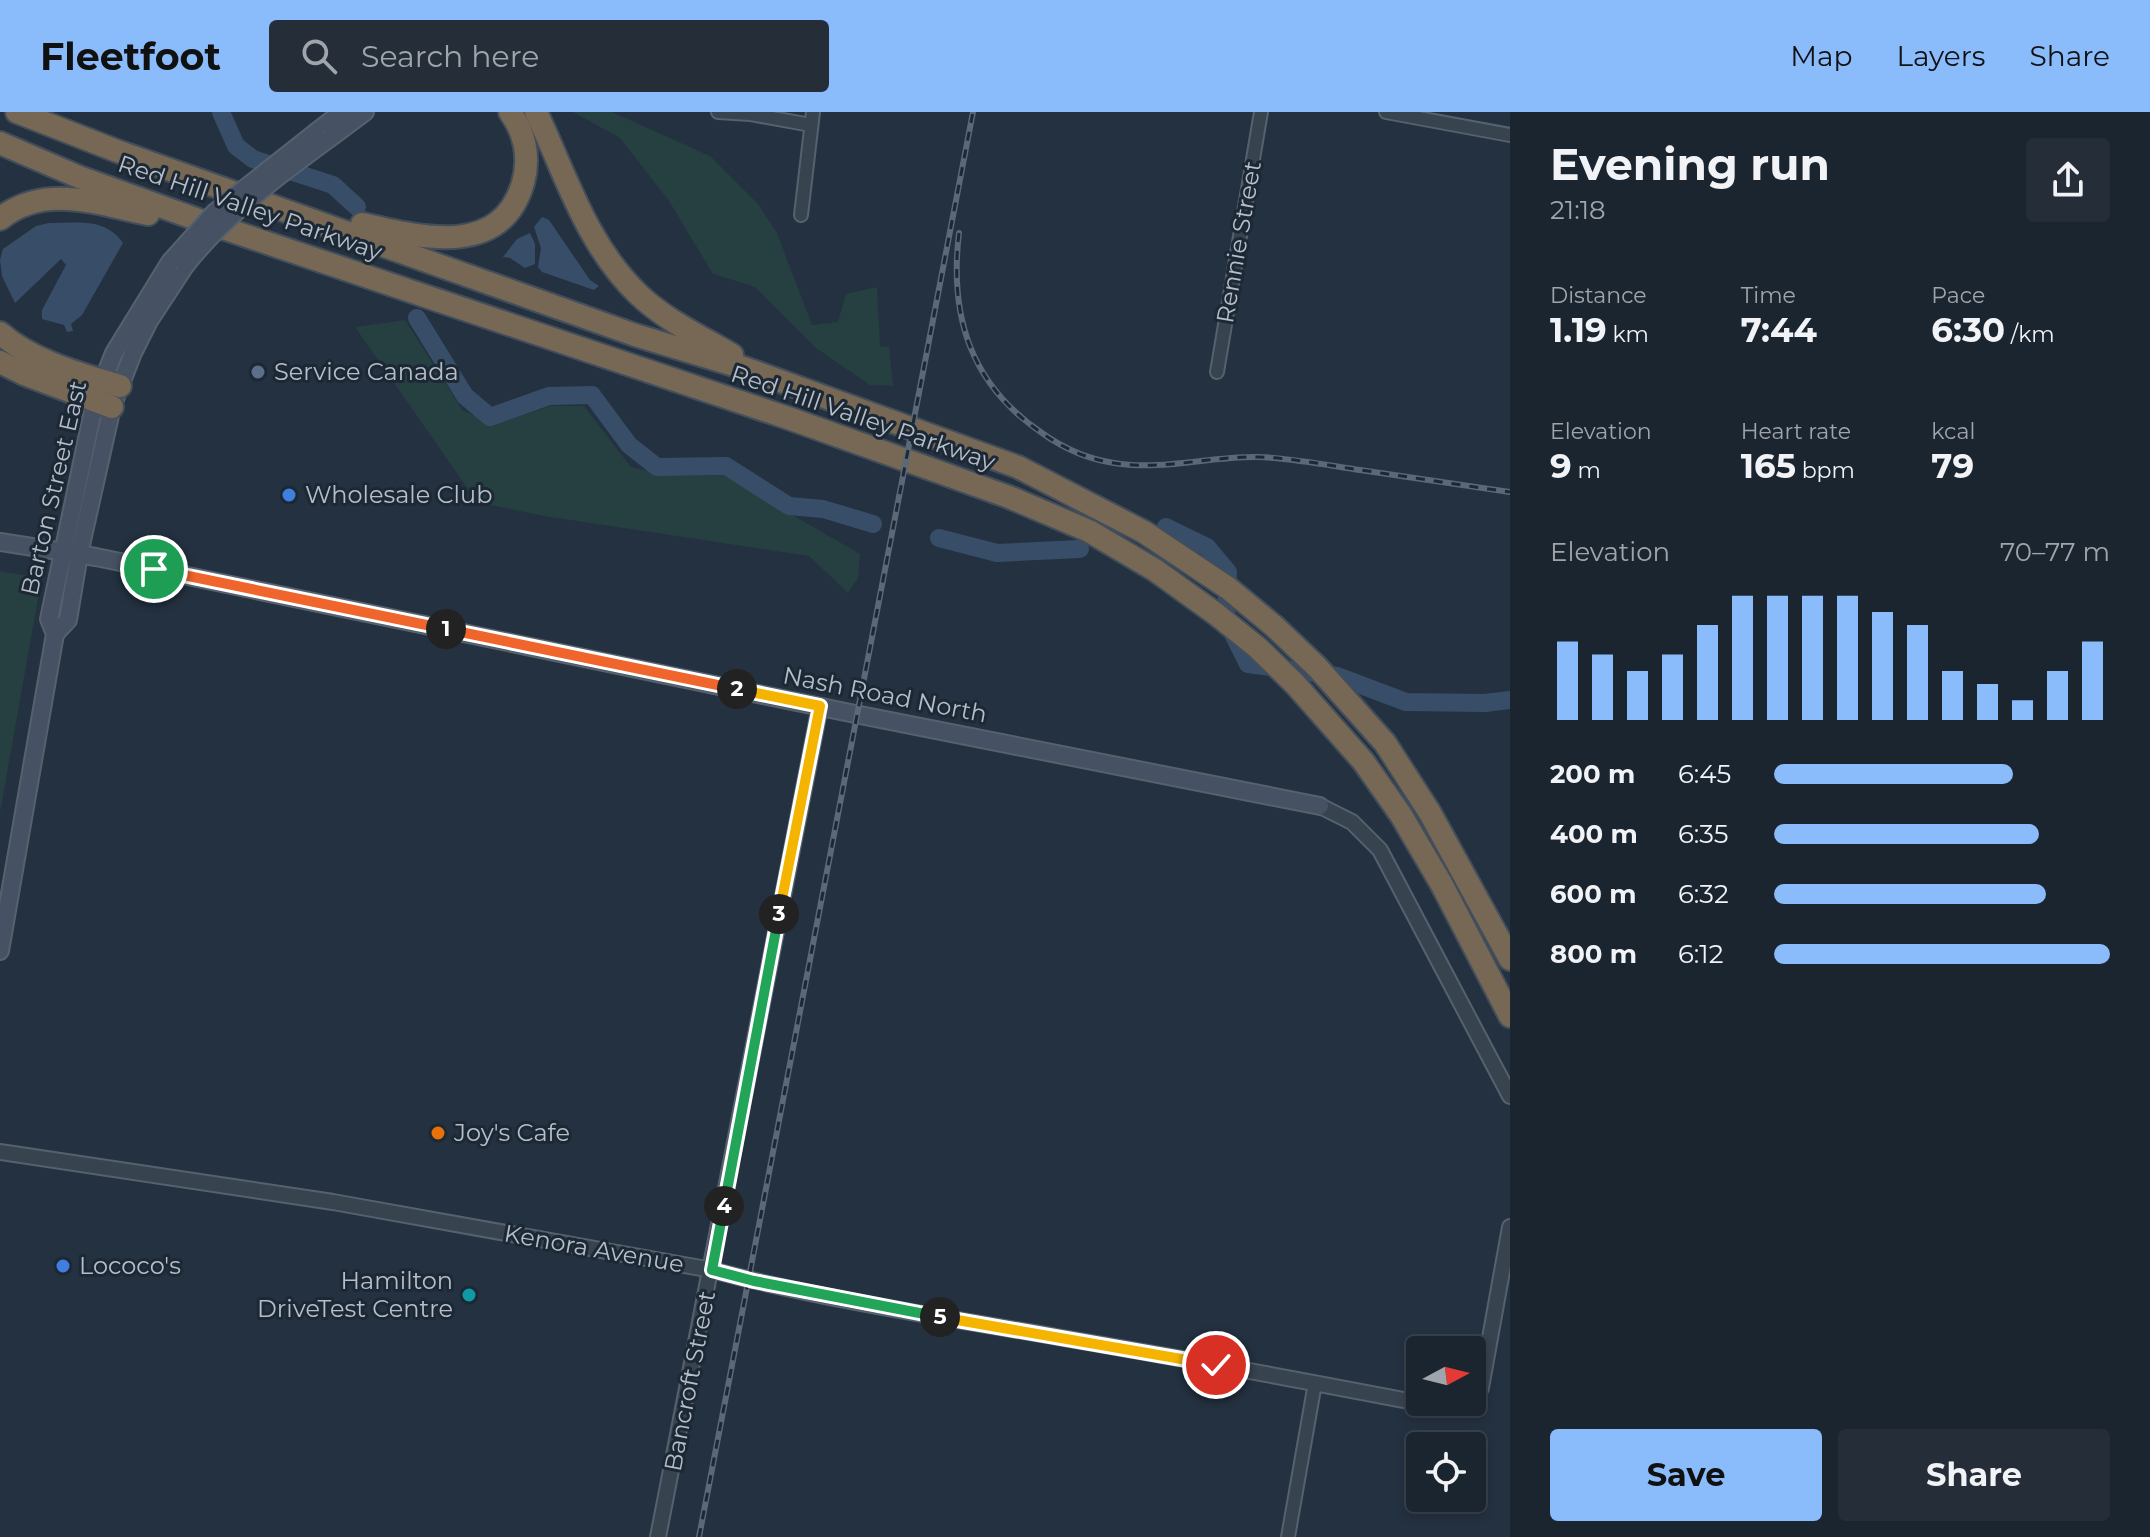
<!DOCTYPE html>
<meta charset="utf-8">
<style>
:root{--surface:#1b2530;--page:#242d38;--text:#f1f3f6;--muted:#a0a5ab;--line:#39424c;--accent:#8abbfb}
body{margin:0;font-family:Montserrat,sans-serif;background:var(--page);color:var(--text);height:100vh;display:flex;flex-direction:column;font-size:30px;white-space:nowrap}
*{box-sizing:border-box;margin:0}
p{font-size:26px;color:var(--muted)}
.icon{flex:none;width:44px;height:44px;fill:none;stroke:currentColor;stroke-width:2;stroke-linecap:round;stroke-linejoin:round}
.map{position:relative;flex:1;overflow:hidden}
.sheet{display:flex;flex-direction:column;background:var(--surface);width:640px}
.sheet>*{flex:none}
.needle{width:52px;rotate:83deg}
.fabs{position:absolute;left:1406px;top:1224px;display:grid;gap:16px}
.fabs a{display:grid;place-items:center;width:80px;height:80px;border-radius:8px;background:var(--surface);box-shadow:0 4px 12px #0003,0 0 0 2px var(--line);font-size:40px}
.pin{position:absolute;display:grid;place-items:center;width:68px;height:68px;color:#fff;margin:-34px;border:4px solid #fff;border-radius:50%;box-shadow:0 2px 8px #0007}
.km{position:absolute;width:40px;height:40px;margin:-20px;border-radius:50%;background:#222;color:#fff;font-size:22px;line-height:40px;text-align:center}
.round{display:grid;place-items:center;flex:none;width:84px;height:84px;border-radius:8px;background:var(--page)}
.summary{display:flex;align-items:center;justify-content:space-between;height:136px;padding:0 40px}
h1{font-size:44px;font-weight:700;line-height:60px}
.metrics{display:grid;grid-template-columns:repeat(3,1fr);gap:12px;height:136px;padding:8px 40px}
.metrics div{display:grid;align-content:center}
.metrics b{font-size:34px;font-weight:700}
.metrics small{font-size:22px;font-weight:400}
.metrics p{font-size:22px}
.chart{height:224px;padding:16px 40px}
.chart p{display:flex;justify-content:space-between}
.chart svg{width:100%;height:144px;margin-top:8px;stroke:var(--accent);stroke-width:6}
.cta{display:flex;gap:16px;margin-top:auto;padding:16px 40px}
.cta a{flex:1;height:92px;border-radius:8px;background:var(--accent);color:#111;font-size:32px;font-weight:700;line-height:92px;text-align:center}
.cta a+a{background:var(--page);color:var(--text)}
ul{padding:0 40px;list-style:none;font-size:26px}
li{display:grid;grid-template-columns:128px 96px 1fr;align-items:center;height:60px}
li i{height:20px;border-radius:10px;background:var(--accent)}
header{display:flex;align-items:center;gap:48px;box-sizing:border-box;height:112px;padding:0 40px;background:var(--accent);color:#111}
header strong{font-size:38px}
nav{display:flex;gap:44px;margin-inline-start:auto;font-size:28px}
.search{width:560px;height:72px;background:var(--page);display:flex;align-items:center;gap:20px;box-sizing:border-box;padding:0 28px;border-radius:8px;color:var(--muted);font-size:30px}
main{display:flex;flex:1;min-height:0}
.map>svg:first-child{display:block}
</style>
<header>
<strong>Fleetfoot</strong>
<div class="search"><svg class="icon" aria-label="search" viewBox="0 0 24 24"><circle cx="10" cy="10" r="6"/><path d="M15 15l6 6"/></svg>Search here</div>
<nav><a>Map</a><a>Layers</a><a>Share</a></nav>
</header>
<main>
<div class="map">
<svg width="1510" height="1425" viewBox="0 0 1510 1425">
<rect width="100%" height="100%" fill="#243140"/>
<g fill="#263f41">
<path d="M 573,0 L 612,0 L 710,44 L 759,93 L 777,121 L 812,213 L 838,210 L 846,182 L 877,175 L 880,235 L 889,234 L 893,274 L 870,273 L 816,236 L 755,175 L 713,162 L 669,89 L 620,26 Z"/>
<path d="M 405,208 L 463,299 L 496,312 L 551,294 L 584,294 L 631,355 L 667,363 L 725,364 L 860,442 L 858,466 L 848,481 L 809,444 L 544,404 L 477,390 L 355,215 Z"/>
<path d="M 0,459 L 36,465 L 40,475 L 0,701 Z"/>
</g>
<g fill="#384e68">
<path d="M 542,105 L 549,108 L 590,168 L 599,174 L 594,178 L 542,160 L 538,155 L 541,136 L 534,115 Z"/>
<path d="M 49,111 C 78,111 105,105 123,131 L 82,203 L 71,212 L 73,219 L 67,220 L 64,213 L 42,207 L 42,198 L 66,153 L 61,147 L 15,191 L 2,164 L 0,148 L 3,137 L 36,114 Z"/>
<path d="M 530,121 L 535,132 L 535,152 L 525,156 L 510,146 L 503,145 L 517,127 Z"/>
</g>
<g fill="none" stroke-linecap="round" stroke-linejoin="round">
<g stroke="#384e68" stroke-width="18">
<path d="M 221,0 L 236,34 L 253,47 L 333,73 L 357,95"/>
<path d="M 417,206 L 465,284 L 490,305 L 549,284 L 592,283 L 629,333 L 657,355 L 726,354 L 789,394 L 823,397 L 873,412"/>
<path d="M 1166,415 L 1207,435 L 1228,460 L 1226,508 L 1248,552 L 1337,564 L 1406,590 L 1485,591 L 1510,588"/>
<path d="M 939,426 L 997,441 L 1080,437"/>
</g>
<g stroke="#56616e" stroke-width="16">
<g id="minor">
<path d="M 718,0 L 750,2 L 811,13"/>
<path d="M 1386,0 L 1510,23"/>
<path d="M 801,103 L 813,0"/>
<path d="M 1217,260 L 1261,0"/>
<path d="M 1288,1425 L 1315,1271"/>
</g>
</g>
<g stroke="#56616e" stroke-width="18">
<g id="tertiary">
<path d="M 1320,694 L 1352,710 L 1380,738 L 1510,984"/>
<path d="M 0,1040 L 333,1090 L 712,1158 C 825,1188 942,1205 1057,1225 C 1187,1247 1316,1271 1445,1296 L 1469,1290"/>
<path d="M 1472,1288 L 1481,1276 L 1510,1115"/>
<path d="M 658,1425 L 820,594"/>
</g>
</g>
<g stroke="#56616e" stroke-width="20">
<g id="secondary">
<path d="M 316,20 L 342,0"/>
<path d="M 330,26 L 365,0"/>
<path d="M 0,430 L 96,445 L 855,602 L 1320,694"/>
<path d="M 55,522 L 68,508 L 79,442 L 112,295 L 133,241 L 149,209 L 185,154"/>
<path d="M 0,839 L 55,522 L 49,507 L 95,289 L 114,241 L 170,150"/>
</g>
</g>
<g stroke="#434e5b" stroke-width="26">
<g id="motorway">
<path d="M 17,0 L 117,39 L 635,223 L 747,257 L 1018,355 L 1144,420 L 1228,476 L 1275,515 L 1317,555 L 1385,631 L 1430,701 L 1510,847"/>
<path d="M 536,0 C 566,63 586,132 638,182 C 665,208 700,224 732,243"/>
<path d="M 0,31 L 79,65 L 196,107 L 791,307 L 1009,385 L 1089,419 L 1155,458 L 1216,502 L 1258,536 L 1295,572 L 1363,649 L 1401,703 L 1442,773 L 1510,904"/>
<path d="M 0,107 C 44,71 98,92 148,102"/>
<path d="M 362,112 C 419,125 501,147 523,71 C 530,46 525,21 510,0"/>
<path d="M 0,221 C 32,249 80,262 120,274"/>
<path d="M 0,250 L 24,262 L 112,295"/>
</g>
</g>
<use href="#minor" stroke="#384350" stroke-width="12"/>
<use href="#tertiary" stroke="#384350" stroke-width="14"/>
<use href="#secondary" stroke="#465263" stroke-width="16"/>
<use href="#motorway" stroke="#766855" stroke-width="22"/>
<g stroke="#5a6877" stroke-width="6">
<g id="rail">
<path d="M 959,121 C 949,205 971,273 1042,321 C 1063,336 1087,347 1114,351 C 1162,359 1210,344 1258,345 C 1292,346 1327,353 1360,358 C 1410,365 1460,373 1510,380"/>
<path d="M 699,1425 L 973,0"/>
</g>
</g>
<use href="#rail" stroke="#1d2835" stroke-width="3" stroke-dasharray="9" stroke-linecap="butt"/>
<g stroke="#56616e" stroke-width="20" stroke-linecap="butt">
<g id="secondary-bridge">
<path d="M 170,150 L 215,100 L 316,20"/>
<path d="M 185,154 C 225,103 278,64 330,26"/>
</g>
</g>
<use href="#secondary-bridge" stroke="#465263" stroke-width="16"/>
</g>
<g fill="none" stroke-linecap="round" stroke-linejoin="round">
<g stroke="#fff" stroke-width="16">
<path id="split-1" d="M 154,457 L 446,517"/>
</g>
<g stroke="#fff" stroke-width="16">
<path id="split-2" d="M 446,517 L 737,577"/>
</g>
<g stroke="#fff" stroke-width="16">
<path id="split-3" d="M 737,577 L 820,594 L 779,802"/>
</g>
<g stroke="#fff" stroke-width="16">
<path id="split-4" d="M 724,1094 L 779,802"/>
</g>
<g stroke="#fff" stroke-width="16">
<path id="split-5" d="M 724,1094 L 712,1158 L 754,1169 L 940,1205"/>
</g>
<g stroke="#fff" stroke-width="16">
<path id="split-6" d="M 940,1205 L 1216,1253"/>
</g>
<use href="#split-1" stroke="#f0652b" stroke-width="10"/>
<use href="#split-2" stroke="#f0652b" stroke-width="10"/>
<use href="#split-3" stroke="#f5b400" stroke-width="10"/>
<use href="#split-4" stroke="#22a559" stroke-width="10"/>
<use href="#split-5" stroke="#22a559" stroke-width="10"/>
<use href="#split-6" stroke="#f5b400" stroke-width="10"/>
</g>
<circle fill="#5c6f8a" stroke="#1d2835" stroke-width="3" cx="258" cy="260" r="8"/>
<g fill="#3f7fe0" stroke="#1d2835" stroke-width="3">
<circle cx="289" cy="383" r="8"/>
<circle cx="63" cy="1154" r="8"/>
</g>
<circle fill="#e8710a" stroke="#1d2835" stroke-width="3" cx="438" cy="1021" r="8"/>
<circle fill="#0f9aa8" stroke="#1d2835" stroke-width="3" cx="469" cy="1183" r="8"/>
<g text-anchor="middle" stroke-width="6" stroke-linejoin="round" paint-order="stroke">
<g font-size="24" fill="#b5becb" stroke="#1d2835">
<text transform="translate(250 96) rotate(19)" y="8">Red Hill Valley Parkway</text>
<text transform="translate(1239 130) rotate(-80)" y="8">Rennie Street</text>
<text transform="translate(863 306) rotate(19)" y="8">Red Hill Valley Parkway</text>
<text transform="translate(54 376) rotate(-77)" y="8">Barton Street East</text>
<text transform="translate(885 583) rotate(11)" y="8">Nash Road North</text>
<text transform="translate(594 1137) rotate(10)" y="8">Kenora Avenue</text>
<text transform="translate(690 1269) rotate(-79)" y="8">Bancroft Street</text>
</g>
<g font-size="24" fill="#b5becb" stroke="#1d2835" text-anchor="start">
<text x="274" y="268">Service Canada</text>
<text x="305" y="391">Wholesale Club</text>
<text x="454" y="1029">Joy's Cafe</text>
<text x="79" y="1162">Lococo's</text>
<text x="453" y="1177" text-anchor="end">Hamilton<tspan x="453" dy="28">DriveTest Centre</tspan></text>
</g>
</g>
</svg>
<div class="fabs">
<a><svg class="needle" viewBox="-14 -14 28 28"><path d="M0-13l5 13h-10z" fill="#e53935"/><path d="M0 13l5-13h-10z" fill="#a0a5ab"/></svg></a>
<a><svg class="icon" aria-label="locate" viewBox="0 0 24 24"><circle cx="12" cy="12" r="6"/><path d="M12 2v4M12 18v4M2 12h4M18 12h4"/></svg></a>
</div>
<div class="pin" style="left:154px;top:457px;background:#1e9e55"><svg class="icon" aria-label="arrive" viewBox="0 0 24 24"><path d="M6 21V4h12l-3 4 3 4H6"/></svg></div>
<div class="pin" style="left:1216px;top:1253px;background:#d93025"><svg class="icon" aria-label="check" viewBox="0 0 24 24"><path d="M5 12l5 5 9-10"/></svg></div>
<b class="km" style="left:446px;top:517px">1</b>
<b class="km" style="left:737px;top:577px">2</b>
<b class="km" style="left:779px;top:802px">3</b>
<b class="km" style="left:724px;top:1094px">4</b>
<b class="km" style="left:940px;top:1205px">5</b>
</div>
<section class="sheet">
<div class="summary"><div><h1>Evening run</h1><p>21:18</p></div><a class="round"><svg class="icon" aria-label="share" viewBox="0 0 24 24"><path d="M12 15V3M7 8l5-5 5 5M5 13v7h14v-7"/></svg></a></div>
<div class="metrics">
<div><p>Distance</p><b>1.19<small> km</small></b></div>
<div><p>Time</p><b>7:44</b></div>
<div><p>Pace</p><b>6:30<small> /km</small></b></div>
</div>
<div class="metrics">
<div><p>Elevation</p><b>9<small> m</small></b></div>
<div><p>Heart rate</p><b>165<small> bpm</small></b></div>
<div><p>kcal</p><b>79</b></div>
</div>
<div class="chart"><p><span>Elevation</span>70–77 m</p>
<svg viewBox="0 0 160 44" preserveAspectRatio="none"><path d="M5 44V20M15 44V24M25 44V29M35 44V24M45 44V15M55 44V6M65 44V6M75 44V6M85 44V6M95 44V11M105 44V15M115 44V29M125 44V33M135 44V38M145 44V29M155 44V20"/></svg>
</div>
<ul>
<li><b>200 m</b>6:45<i style="width:71%"></i></li>
<li><b>400 m</b>6:35<i style="width:79%"></i></li>
<li><b>600 m</b>6:32<i style="width:81%"></i></li>
<li><b>800 m</b>6:12<i style="width:100%"></i></li>
</ul>
<div class="cta"><a>Save</a><a>Share</a></div>
</section>
</main>
